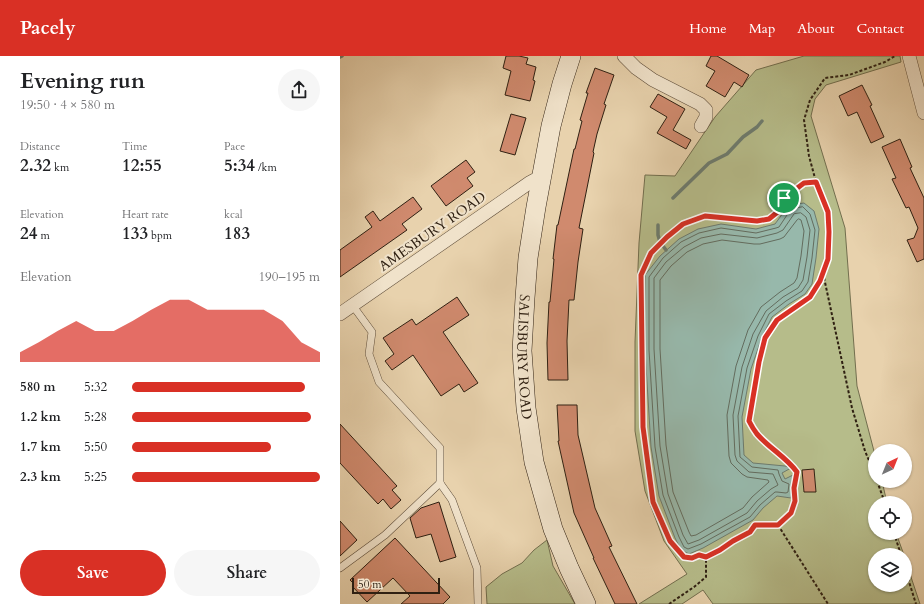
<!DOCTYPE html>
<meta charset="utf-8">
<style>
:root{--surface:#fff;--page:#f6f6f6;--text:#202124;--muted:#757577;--accent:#d93025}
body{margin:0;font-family:Cardo,serif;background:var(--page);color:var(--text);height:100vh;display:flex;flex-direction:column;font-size:15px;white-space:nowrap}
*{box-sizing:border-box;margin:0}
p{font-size:13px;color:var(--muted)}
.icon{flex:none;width:22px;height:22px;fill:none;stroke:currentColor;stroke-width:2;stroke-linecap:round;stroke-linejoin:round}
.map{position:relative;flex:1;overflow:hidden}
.side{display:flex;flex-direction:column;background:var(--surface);width:340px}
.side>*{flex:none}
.needle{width:26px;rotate:43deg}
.buttons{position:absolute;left:528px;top:388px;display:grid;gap:8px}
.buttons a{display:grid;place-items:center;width:44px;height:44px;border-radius:50%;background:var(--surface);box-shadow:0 1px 3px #0004;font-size:20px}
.scale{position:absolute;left:12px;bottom:10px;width:88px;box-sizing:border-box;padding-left:4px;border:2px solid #2f2012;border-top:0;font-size:11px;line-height:14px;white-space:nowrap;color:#2f2012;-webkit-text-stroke:3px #f0e2ca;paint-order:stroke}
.pin{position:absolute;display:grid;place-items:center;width:34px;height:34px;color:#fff;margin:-17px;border:2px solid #fff;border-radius:50%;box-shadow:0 1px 4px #0007}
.round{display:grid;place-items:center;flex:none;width:42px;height:42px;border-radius:21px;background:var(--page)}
.headline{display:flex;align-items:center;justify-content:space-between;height:68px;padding:0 20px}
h1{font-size:22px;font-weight:600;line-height:30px}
.metrics{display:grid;grid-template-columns:repeat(3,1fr);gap:6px;height:68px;padding:4px 20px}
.metrics div{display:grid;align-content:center}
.metrics b{font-size:17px;font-weight:600}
.metrics small{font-size:11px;font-weight:400}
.metrics p{font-size:11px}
.chart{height:112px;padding:8px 20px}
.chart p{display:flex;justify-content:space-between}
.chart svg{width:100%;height:72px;margin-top:4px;fill:var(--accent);opacity:.7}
.action{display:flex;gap:8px;margin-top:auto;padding:8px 20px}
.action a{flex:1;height:46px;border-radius:24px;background:var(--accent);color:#fff;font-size:16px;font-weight:600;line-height:46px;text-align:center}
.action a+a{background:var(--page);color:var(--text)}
ul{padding:0 20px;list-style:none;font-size:13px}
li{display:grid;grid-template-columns:64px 48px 1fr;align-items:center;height:30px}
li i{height:10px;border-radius:5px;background:var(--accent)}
header{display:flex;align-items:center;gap:24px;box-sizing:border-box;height:56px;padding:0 20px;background:var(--accent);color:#fff}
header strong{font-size:19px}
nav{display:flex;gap:22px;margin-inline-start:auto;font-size:14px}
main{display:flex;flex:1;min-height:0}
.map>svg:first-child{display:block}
</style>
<header>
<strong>Pacely</strong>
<nav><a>Home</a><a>Map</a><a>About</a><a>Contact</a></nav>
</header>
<main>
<section class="side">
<div class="headline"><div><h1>Evening run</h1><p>19:50 · 4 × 580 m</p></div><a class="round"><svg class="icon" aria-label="share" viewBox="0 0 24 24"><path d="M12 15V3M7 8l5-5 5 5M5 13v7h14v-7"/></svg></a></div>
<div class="metrics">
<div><p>Distance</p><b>2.32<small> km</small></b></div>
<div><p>Time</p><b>12:55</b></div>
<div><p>Pace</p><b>5:34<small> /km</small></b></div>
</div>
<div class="metrics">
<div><p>Elevation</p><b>24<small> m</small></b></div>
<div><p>Heart rate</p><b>133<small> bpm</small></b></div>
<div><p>kcal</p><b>183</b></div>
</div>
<div class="chart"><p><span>Elevation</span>190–195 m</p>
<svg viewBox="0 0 160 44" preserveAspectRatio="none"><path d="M0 44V38L10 32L20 25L30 19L40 25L50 25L60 19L70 12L80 6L90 6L100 12L110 12L120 12L130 12L140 19L150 32L160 38V44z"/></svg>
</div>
<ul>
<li><b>580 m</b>5:32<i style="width:92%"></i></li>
<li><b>1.2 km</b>5:28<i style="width:95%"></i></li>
<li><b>1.7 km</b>5:50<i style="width:74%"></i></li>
<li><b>2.3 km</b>5:25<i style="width:100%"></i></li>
</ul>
<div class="action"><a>Save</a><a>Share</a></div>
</section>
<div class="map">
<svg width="584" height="548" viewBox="0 0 584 548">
<rect width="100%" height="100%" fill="#e8d2ad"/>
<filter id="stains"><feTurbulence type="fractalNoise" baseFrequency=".005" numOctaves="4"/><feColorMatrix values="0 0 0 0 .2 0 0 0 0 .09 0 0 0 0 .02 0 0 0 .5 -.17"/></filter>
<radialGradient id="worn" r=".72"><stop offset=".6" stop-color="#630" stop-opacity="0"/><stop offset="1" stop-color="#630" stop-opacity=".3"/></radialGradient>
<g fill="#b6bc8a" stroke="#726e4e">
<path d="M 464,0 L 560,0 L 561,6 L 486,29 L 475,43 L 471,60 L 505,172 L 517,330 L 535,399 L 535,425 L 542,425 L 547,447 L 535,447 L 535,477 L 556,477 L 564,499 L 535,499 L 535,529 L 565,529 L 565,503 L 580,548 L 373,548 L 363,534 L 342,548 L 299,548 L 347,518 L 324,485 L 305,435 L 295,375 L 295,286 L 299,187 L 305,119 L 335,120 L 375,61 L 416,14 Z"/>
<path d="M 207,484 L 213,510 L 235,548 L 147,548 L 146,531 L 162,518 L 182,507 L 194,494 Z"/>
</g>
<path fill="#97b8ab" stroke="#6d7b6e" d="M 464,147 L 474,155 L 479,173 L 476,202 L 472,228 L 465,238 L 449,248 L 432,261 L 422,281 L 411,313 L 402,361 L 404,399 L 413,407 L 445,410 L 451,412 L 442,417 L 445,423 L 455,418 L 451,442 L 437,440 L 423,452 L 413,464 L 363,492 L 349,498 L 341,494 L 335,482 L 319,440 L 311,391 L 305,294 L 305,219 L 320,200 L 339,183 L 358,173 L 381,168 L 416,173 L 435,168 L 449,149 Z"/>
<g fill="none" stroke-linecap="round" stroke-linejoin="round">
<g stroke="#636c5e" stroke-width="1">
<path d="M 463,151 L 470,158 L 475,174 L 472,202 L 468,226 L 462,235 L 446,245 L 429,258 L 418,280 L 407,312 L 398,360 L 400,401 L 412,411 L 438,414 L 439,418 L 442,425 L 449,428 L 448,436 L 446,437 L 437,436 L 435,436 L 420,449 L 410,461 L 361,488 L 348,493 L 344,491 L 339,481 L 323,439 L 315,391 L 309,294 L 309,221 L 323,202 L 341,186 L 359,177 L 381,172 L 416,177 L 436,172 L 439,171 L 451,153 Z"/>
<path d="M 461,157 L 466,161 L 470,174 L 467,201 L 463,224 L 458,232 L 443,241 L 426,255 L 413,278 L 402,311 L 393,359 L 395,399 L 397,405 L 409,416 L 433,418 L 438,429 L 431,433 L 417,445 L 407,457 L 359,484 L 348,488 L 343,479 L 328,438 L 320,390 L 314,293 L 314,222 L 326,206 L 344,191 L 361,182 L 381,178 L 417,182 L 437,177 L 443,174 L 454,158 Z"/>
<path d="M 459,163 L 461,164 L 464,175 L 461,200 L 457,222 L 454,227 L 440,236 L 421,251 L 408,274 L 396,310 L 387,359 L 389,400 L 391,407 L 402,418 L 407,421 L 428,424 L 429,426 L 412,441 L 403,452 L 356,479 L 351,480 L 349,476 L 333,436 L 326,389 L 320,293 L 320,224 L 331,210 L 347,196 L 363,188 L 382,184 L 414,188 L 420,188 L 440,183 L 444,181 L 447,177 L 457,164 Z"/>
</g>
<g stroke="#6d7b6e" stroke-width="3.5">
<path d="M 0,1 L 2,0"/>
<path d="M 333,142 L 369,107 L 387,98 L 403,81 L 417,71 L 422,65"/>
<path d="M 318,169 L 318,179 L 320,186"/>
<path d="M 323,190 L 326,194"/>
</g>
</g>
<g fill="#d08a6e" stroke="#2f2012">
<path d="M 166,0 L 179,0 L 188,2 L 186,8 L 196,11 L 193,24 L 195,25 L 190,45 L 165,39 L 171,15 L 163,12 Z"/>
<path d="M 371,0 L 377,0 L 409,19 L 402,31 L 394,26 L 385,41 L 366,30 L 375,15 L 366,10 Z"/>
<path d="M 255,12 L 274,19 L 264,48 L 266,49 L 257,78 L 253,96 L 254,97 L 239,172 L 243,173 L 238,206 L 234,244 L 229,244 L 227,285 L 228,324 L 208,324 L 207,287 L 209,246 L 210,246 L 214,203 L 213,203 L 217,169 L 218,169 L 234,93 L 235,93 L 242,65 L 240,64 L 248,37 L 246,37 Z"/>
<path d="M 522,29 L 532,49 L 530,50 L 544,81 L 531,87 L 517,56 L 508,60 L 499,40 Z"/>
<path d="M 318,38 L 345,53 L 333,74 L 351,84 L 346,93 L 317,77 L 327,61 L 310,51 Z"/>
<path d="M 171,58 L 186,62 L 175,99 L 160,95 Z"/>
<path d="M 560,83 L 572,111 L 570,112 L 584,142 L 584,203 L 577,206 L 567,184 L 574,182 L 578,172 L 569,151 L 566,152 L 552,123 L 556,122 L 542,91 Z"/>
<path d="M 126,104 L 135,116 L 127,122 L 133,130 L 106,150 L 91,130 Z"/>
<path d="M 73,141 L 82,153 L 62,168 L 67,174 L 0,221 L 0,194 L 32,171 L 25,161 L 33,155 L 40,165 Z"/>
<path d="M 117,241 L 129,259 L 103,276 L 138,327 L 124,336 L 119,328 L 101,340 L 73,299 L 52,314 L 45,305 L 54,298 L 43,282 L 72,263 L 76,269 Z"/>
<path d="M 217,349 L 237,349 L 238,379 L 255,452 L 272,490 L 269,491 L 297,548 L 275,548 L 253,502 L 254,502 L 234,457 L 218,385 L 219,385 Z"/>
<path d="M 0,368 L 57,430 L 52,434 L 61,444 L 51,453 L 43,443 L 38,448 L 0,407 Z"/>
<path d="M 474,413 L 476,436 L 464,436 L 462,414 Z"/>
<path d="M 99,446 L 116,501 L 100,506 L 91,478 L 76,482 L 70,462 L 81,452 Z"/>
<path d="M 0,465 L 17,484 L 0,500 Z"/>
<path d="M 55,482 L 110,541 L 103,548 L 61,548 L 70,540 L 53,522 L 27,546 L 12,530 L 14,528 L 10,524 Z"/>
</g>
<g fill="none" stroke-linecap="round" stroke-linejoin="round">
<g stroke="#5d4c39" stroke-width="8">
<g id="lane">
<path d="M 13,250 L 32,276 L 29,298 L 39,326 L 100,392 L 100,427 L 112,444 L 137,512 L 138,548"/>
<path d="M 0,512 L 45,479 L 100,427"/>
</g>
</g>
<g stroke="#5d4c39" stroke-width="14">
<g id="street">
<path d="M 284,0 L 296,12 L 313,24 L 360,48 L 366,54 L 366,61 L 361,70"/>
<path d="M 569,0 L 584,57"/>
<path d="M 0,258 L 189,127 L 202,120"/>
</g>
</g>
<g stroke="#2f2012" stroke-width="20">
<g id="secondary">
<path id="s1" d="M 231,0 L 222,28 L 211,70 L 196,151 L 188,202 L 185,242 L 182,295 L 186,352 L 194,406 L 213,473 L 229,512 L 246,548"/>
</g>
</g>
<g stroke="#2f2012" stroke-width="2" stroke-dasharray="3 2" stroke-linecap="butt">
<path d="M 476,126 L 464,127 L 444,142 L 440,154 L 429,163 L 417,165 L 365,160 L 343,168 L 327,181 L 311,197 L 301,219 L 303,371 L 313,446 L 329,485 L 344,501 L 352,502 L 359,499 L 366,501 L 380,494 L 393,485 L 410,476 L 415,469 L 438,469 L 451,457 L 455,445 L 454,432 L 457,416 C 446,401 429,393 417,378 C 414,374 411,369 409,365 L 419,305 L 425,282 L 437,264 L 470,241 L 480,225 L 487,203 L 489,176 L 487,156 L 476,126 L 469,100 L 464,64 L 470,44 L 485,22 L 509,19 L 545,6 L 555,0"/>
<path d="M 483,217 L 512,352 L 525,395 L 535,419"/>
<path d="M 537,425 L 545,447"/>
<path d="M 438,469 L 488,548"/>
<path d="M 554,477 L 561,499"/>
<path d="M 565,513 L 576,548"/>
<path d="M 329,548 L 354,531 L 366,521 L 366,501"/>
</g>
<use href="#lane" stroke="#f0e2ca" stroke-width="7"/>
<use href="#street" stroke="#f0e2ca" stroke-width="13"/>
<use href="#secondary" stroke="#f0e2ca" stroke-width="19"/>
</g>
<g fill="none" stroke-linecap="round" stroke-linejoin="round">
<g stroke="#fff" stroke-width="8">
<path id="route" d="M 476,126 L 488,156 L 489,176 L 488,203 L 480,225 L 470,241 L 437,264 L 425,282 L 419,306 L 409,365 C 411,369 414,374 417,378 C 429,392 446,401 457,416 L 454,432 L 455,445 L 451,457 L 438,469 L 415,469 L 410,476 L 393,485 L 380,494 L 366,501 L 359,499 L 352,502 L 344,501 L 330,485 L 313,446 L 303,371 L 301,219 L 311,197 L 327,181 L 343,168 L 365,160 L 417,165 L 429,163 L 440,154 L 444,142 L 464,127 Z"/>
</g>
<use href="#route" stroke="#d93025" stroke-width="5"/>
</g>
<g text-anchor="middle" stroke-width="4" stroke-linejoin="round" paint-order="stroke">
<g font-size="14" fill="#2f2012" stroke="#f0e2ca">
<text transform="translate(92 175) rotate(-35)" y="5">AMESBURY ROAD</text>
<text dy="5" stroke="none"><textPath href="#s1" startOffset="306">SALISBURY ROAD</textPath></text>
</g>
</g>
<rect width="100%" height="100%" filter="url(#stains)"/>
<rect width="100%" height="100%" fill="url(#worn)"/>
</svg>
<div class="buttons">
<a><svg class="needle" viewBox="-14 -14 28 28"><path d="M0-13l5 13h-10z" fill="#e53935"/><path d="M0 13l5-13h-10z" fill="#757577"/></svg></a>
<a><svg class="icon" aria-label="locate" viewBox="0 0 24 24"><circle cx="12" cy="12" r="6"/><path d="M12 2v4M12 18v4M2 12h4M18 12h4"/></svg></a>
<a><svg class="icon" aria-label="layers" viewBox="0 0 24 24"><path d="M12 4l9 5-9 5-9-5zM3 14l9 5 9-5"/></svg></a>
</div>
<div class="scale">50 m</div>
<div class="pin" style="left:444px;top:142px;background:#1e9e55"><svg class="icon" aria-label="arrive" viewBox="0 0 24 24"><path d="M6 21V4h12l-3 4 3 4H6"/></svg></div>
</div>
</main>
